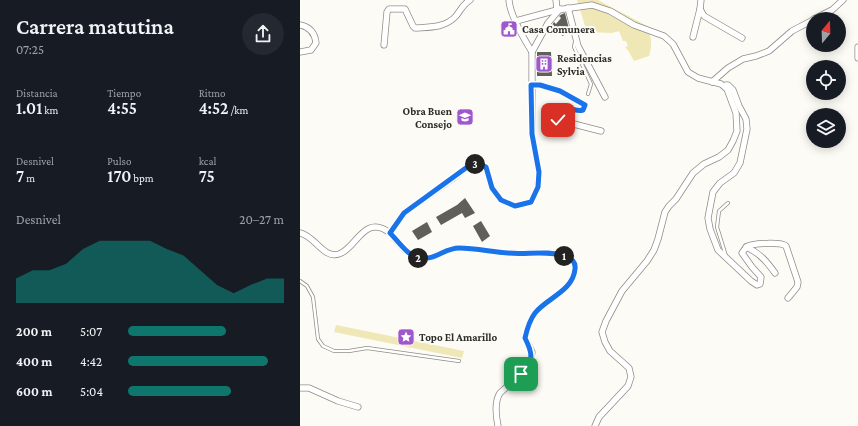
<!DOCTYPE html>
<html lang="es">
<meta charset="utf-8">
<style>
:root{--surface:#171b24;--page:#242831;--text:#f1f3f6;--muted:#9ea1a6;--accent:#0f766e}
body{margin:0;font-family:"Crimson Pro",serif;background:var(--page);color:var(--text);height:100vh;display:flex;flex-direction:column;font-size:15px;white-space:nowrap}
*{box-sizing:border-box;margin:0}
p{font-size:13px;color:var(--muted)}
.icon{flex:none;width:22px;height:22px;fill:none;stroke:currentColor;stroke-width:2;stroke-linecap:round;stroke-linejoin:round}
.map{position:relative;flex:1;overflow:hidden}
.side{display:flex;flex-direction:column;background:var(--surface);width:300px}
.side>*{flex:none}
.needle{width:26px;rotate:19deg}
.controls{position:absolute;left:506px;top:12px;display:grid;gap:8px}
.controls a{display:grid;place-items:center;width:40px;height:40px;border-radius:50%;background:var(--surface);box-shadow:0 2px 10px #0003;font-size:20px}
.pin{position:absolute;display:grid;place-items:center;width:34px;height:34px;color:#fff;margin:-17px;border-radius:8px;box-shadow:0 2px 6px #0006}
.km{position:absolute;width:20px;height:20px;margin:-10px;border-radius:50%;background:#222;color:#fff;font-size:11px;line-height:20px;text-align:center}
.round{display:grid;place-items:center;flex:none;width:42px;height:42px;border-radius:21px;background:var(--page)}
.headline{display:flex;align-items:center;justify-content:space-between;height:68px;padding:0 16px}
h1{font-size:22px;font-weight:600;line-height:30px}
.stats{display:grid;grid-template-columns:repeat(3,1fr);gap:6px;height:68px;padding:4px 16px}
.stats div{display:grid;align-content:center}
.stats b{font-size:17px;font-weight:600}
.stats small{font-size:11px;font-weight:400}
.stats p{font-size:11px}
.chart{height:112px;padding:8px 16px}
.chart p{display:flex;justify-content:space-between}
.chart svg{width:100%;height:72px;margin-top:4px;fill:var(--accent);opacity:.7}
ul{padding:0 16px;list-style:none;font-size:13px}
li{display:grid;grid-template-columns:64px 48px 1fr;align-items:center;height:30px}
li i{height:10px;border-radius:5px;background:var(--accent)}
main{display:flex;flex:1;min-height:0}
.map>svg:first-child{display:block}
</style>
<main>
<section class="side">
<div class="headline"><div><h1>Carrera matutina</h1><p>07:25</p></div><a class="round"><svg class="icon" aria-label="share" viewBox="0 0 24 24"><path d="M12 15V3M7 8l5-5 5 5M5 13v7h14v-7"/></svg></a></div>
<div class="stats">
<div><p>Distancia</p><b>1.01<small> km</small></b></div>
<div><p>Tiempo</p><b>4:55</b></div>
<div><p>Ritmo</p><b>4:52<small> /km</small></b></div>
</div>
<div class="stats">
<div><p>Desnivel</p><b>7<small> m</small></b></div>
<div><p>Pulso</p><b>170<small> bpm</small></b></div>
<div><p>kcal</p><b>75</b></div>
</div>
<div class="chart"><p><span>Desnivel</span>20–27 m</p>
<svg viewBox="0 0 160 44" preserveAspectRatio="none"><path d="M0 44V29L10 24L20 24L30 20L40 11L50 6L60 6L70 6L80 6L90 11L100 15L110 24L120 33L130 38L140 33L150 29L160 29V44z"/></svg>
</div>
<ul>
<li><b>200 m</b>5:07<i style="width:63%"></i></li>
<li><b>400 m</b>4:42<i style="width:90%"></i></li>
<li><b>600 m</b>5:04<i style="width:66%"></i></li>
</ul>
</section>
<div class="map">
<svg width="558" height="426" viewBox="0 0 558 426">
<rect width="100%" height="100%" fill="#fcfbf5"/>
<g fill="#efe8b6">
<path d="M 277,0 L 298,0 L 349,27 L 348,30 C 352,39 352,47 349,56 L 334,61 L 329,52 L 325,47 L 328,46 L 326,41 L 323,41 L 319,31 L 312,33 L 287,32 Z"/>
<path d="M 36,325 L 164,351 L 162,358 L 34,332 Z"/>
</g>
<g fill="#605f5a">
<path d="M 265,13 L 269,29 L 263,36 L 251,27 L 254,22 L 256,24 L 261,18 L 259,16 L 262,14 Z"/>
<path d="M 237,52 L 251,52 L 252,76 L 237,76 Z"/>
<path d="M 165,198 L 175,213 L 165,218 L 162,213 L 141,225 L 136,217 L 157,205 Z"/>
<path d="M 181,221 L 190,236 L 182,242 L 173,226 Z"/>
<path d="M 127,222 L 132,232 L 118,240 L 112,231 Z"/>
</g>
<g fill="none" stroke-linecap="round" stroke-linejoin="round">
<g stroke="#8e8d87" stroke-width="4">
<g id="service">
<path d="M 275,42 L 274,47 L 291,84 L 288,94"/>
<path d="M 426,256 L 417,227 L 419,211 L 428,203"/>
<path d="M 0,281 L 7,286 L 13,297 L 18,339 L 23,346 L 34,351 L 49,351 L 67,348 L 159,361"/>
</g>
</g>
<g stroke="#8e8d87" stroke-width="7">
<g id="minor">
<path d="M 209,0 C 210,16 224,39 232,52"/>
<path d="M 256,0 L 257,10"/>
<path d="M 401,0 L 400,9 L 404,16 L 442,38"/>
<path d="M 268,8 L 278,46 L 305,97"/>
<path d="M 514,19 L 532,10 L 543,0"/>
<path d="M 216,21 L 257,10 L 292,5 L 310,11 L 334,25 L 364,36 L 373,44 L 388,72 L 398,78 L 421,84 L 427,89 L 436,113 L 437,131 L 433,141 L 428,150 L 419,157 L 404,164 L 393,173 L 376,199 L 369,206 L 365,212 L 358,239 L 354,250 L 347,261 L 322,291 L 306,321 L 302,332 L 305,342 L 310,351 L 329,368 L 331,377 L 328,386 L 299,417 L 295,426"/>
<path d="M 0,25 C 10,27 15,33 16,43 L 11,50 L 0,52"/>
<path d="M 393,37 L 400,9"/>
<path d="M 84,45 L 87,12 L 89,9 L 105,9 L 113,26 L 115,28 C 130,27 145,28 156,16 C 161,10 163,4 170,0"/>
<path d="M 232,52 L 248,23 L 260,9"/>
<path d="M 558,58 L 558,47"/>
<path d="M 412,82 L 428,68 L 443,59 L 456,56 L 469,51 L 492,31 L 513,20"/>
<path d="M 231,85 L 240,85 L 260,91 L 285,105 L 283,110 C 273,113 267,103 256,108 L 254,115 L 258,120 L 301,131"/>
<path d="M 426,85 L 428,85 L 433,90 L 439,106 L 446,119 L 447,129 L 440,163 L 434,173 L 420,183 L 413,192 L 408,218 L 410,229 L 418,250 L 451,281 L 457,285 L 460,284 L 461,277 L 452,267 L 442,253 C 444,250 445,248 448,246 C 455,243 481,242 486,246 L 498,282 L 497,287 L 488,298"/>
<path d="M 0,233 C 15,236 23,259 39,254 C 56,249 64,213 90,233"/>
<path d="M 446,247 C 460,253 467,262 475,273"/>
<path d="M 0,388 L 9,388 L 38,401 L 58,407"/>
<path d="M 198,426 C 196,416 194,402 200,393 L 230,365 L 232,352 L 225,338 C 227,329 229,321 235,313 C 247,298 273,291 275,269 C 276,262 271,258 265,256 C 247,250 226,255 208,253 C 192,252 176,248 159,248 C 144,248 135,261 119,258 C 107,255 98,242 90,233 L 104,213 L 152,179 L 170,165 L 177,163 L 186,167 L 192,188 L 201,200 L 215,206 L 231,202 L 238,187 L 239,172 L 232,134 L 232,52"/>
</g>
</g>
<use href="#service" stroke="#fff" stroke-width="2.5"/>
<use href="#minor" stroke="#fff" stroke-width="5.5"/>
</g>
<g fill="none" stroke-linecap="round" stroke-linejoin="round">
<g stroke="#fff" stroke-width="8">
<path id="route" d="M 221,374 C 234,360 233,354 225,338 C 227,329 229,321 235,313 C 247,298 273,291 275,269 C 276,262 271,258 265,256 C 247,250 226,255 208,253 C 192,252 176,248 159,248 C 144,248 135,261 119,258 C 107,255 99,242 90,233 L 104,213 L 170,165 L 177,163 L 186,167 L 192,188 L 201,200 L 215,206 L 231,202 L 238,187 L 239,172 L 232,134 L 231,85 L 240,85 L 260,91 L 285,105 L 283,110 C 273,113 267,103 256,108 L 254,115 L 258,120"/>
</g>
<use href="#route" stroke="#1a73e8" stroke-width="5"/>
</g>
<defs>
<g id="civic-square" transform="scale(0.9)"><rect x="-9" y="-9" width="18" height="18" rx="4" fill="#9e58cc" stroke="#fcfbf5"/><path d="M-.6-6.5H3V-4.5H.6V-3L4-1V1h2V6H-6V1h2V-1L-.6-3ZM-1.2 2.5V6h2.4V2.5Z" fill="#fff"/></g>
<g id="building-square" transform="scale(0.9)"><rect x="-9" y="-9" width="18" height="18" rx="4" fill="#9e58cc" stroke="#fcfbf5"/><path d="M-4-6H4V6H1V3H-1V6H-4ZM-2.5-4.3h1.7v1.8h-1.7ZM.8-4.3h1.7v1.8H.8ZM-2.5-1h1.7V.8h-1.7ZM.8-1h1.7V.8H.8Z" fill="#fff"/></g>
<g id="school-square" transform="scale(0.9)"><rect x="-9" y="-9" width="18" height="18" rx="4" fill="#9e58cc" stroke="#fcfbf5"/><path d="M0-5L7-2L0 1L-7-2ZM-4 1L0 2.5L4 1V4Q0 6-4 4Z" fill="#fff"/></g>
<g id="sight-square" transform="scale(0.9)"><rect x="-9" y="-9" width="18" height="18" rx="4" fill="#9e58cc" stroke="#fcfbf5"/><path d="M0-6L1.8-2.2L6-1.7L2.9 1.2L3.7 5.4L0 3.3L-3.7 5.4L-2.9 1.2L-6-1.7L-1.8-2.2Z" fill="#fff"/></g>
</defs>
<g fill-rule="evenodd">
<use href="#civic-square" x="209" y="29"/>
<use href="#building-square" x="244" y="64"/>
<use href="#school-square" x="165" y="117"/>
<use href="#sight-square" x="106" y="337"/>
</g>
<g text-anchor="middle" stroke-width="4" stroke-linejoin="round" paint-order="stroke">
<g font-size="11" font-weight="bold" fill="#2c2c29" stroke="#fcfbf5" text-anchor="start">
<text x="222" y="33">Casa Comunera</text>
<text x="257" y="62">Residencias<tspan x="257" dy="13">Sylvia</tspan></text>
<text x="152" y="115" text-anchor="end">Obra Buen<tspan x="152" dy="13">Consejo</tspan></text>
<text x="119" y="341">Topo El Amarillo</text>
</g>
</g>
</svg>
<div class="controls">
<a><svg class="needle" viewBox="-14 -14 28 28"><path d="M0-13l5 13h-10z" fill="#e53935"/><path d="M0 13l5-13h-10z" fill="#9ea1a6"/></svg></a>
<a><svg class="icon" aria-label="locate" viewBox="0 0 24 24"><circle cx="12" cy="12" r="6"/><path d="M12 2v4M12 18v4M2 12h4M18 12h4"/></svg></a>
<a><svg class="icon" aria-label="layers" viewBox="0 0 24 24"><path d="M12 4l9 5-9 5-9-5zM3 14l9 5 9-5"/></svg></a>
</div>
<div class="pin" style="left:221px;top:374px;background:#1e9e55"><svg class="icon" aria-label="arrive" viewBox="0 0 24 24"><path d="M6 21V4h12l-3 4 3 4H6"/></svg></div>
<div class="pin" style="left:258px;top:120px;background:#d93025"><svg class="icon" aria-label="check" viewBox="0 0 24 24"><path d="M5 12l5 5 9-10"/></svg></div>
<b class="km" style="left:264px;top:256px">1</b>
<b class="km" style="left:118px;top:258px">2</b>
<b class="km" style="left:175px;top:164px">3</b>
</div>
</main>
